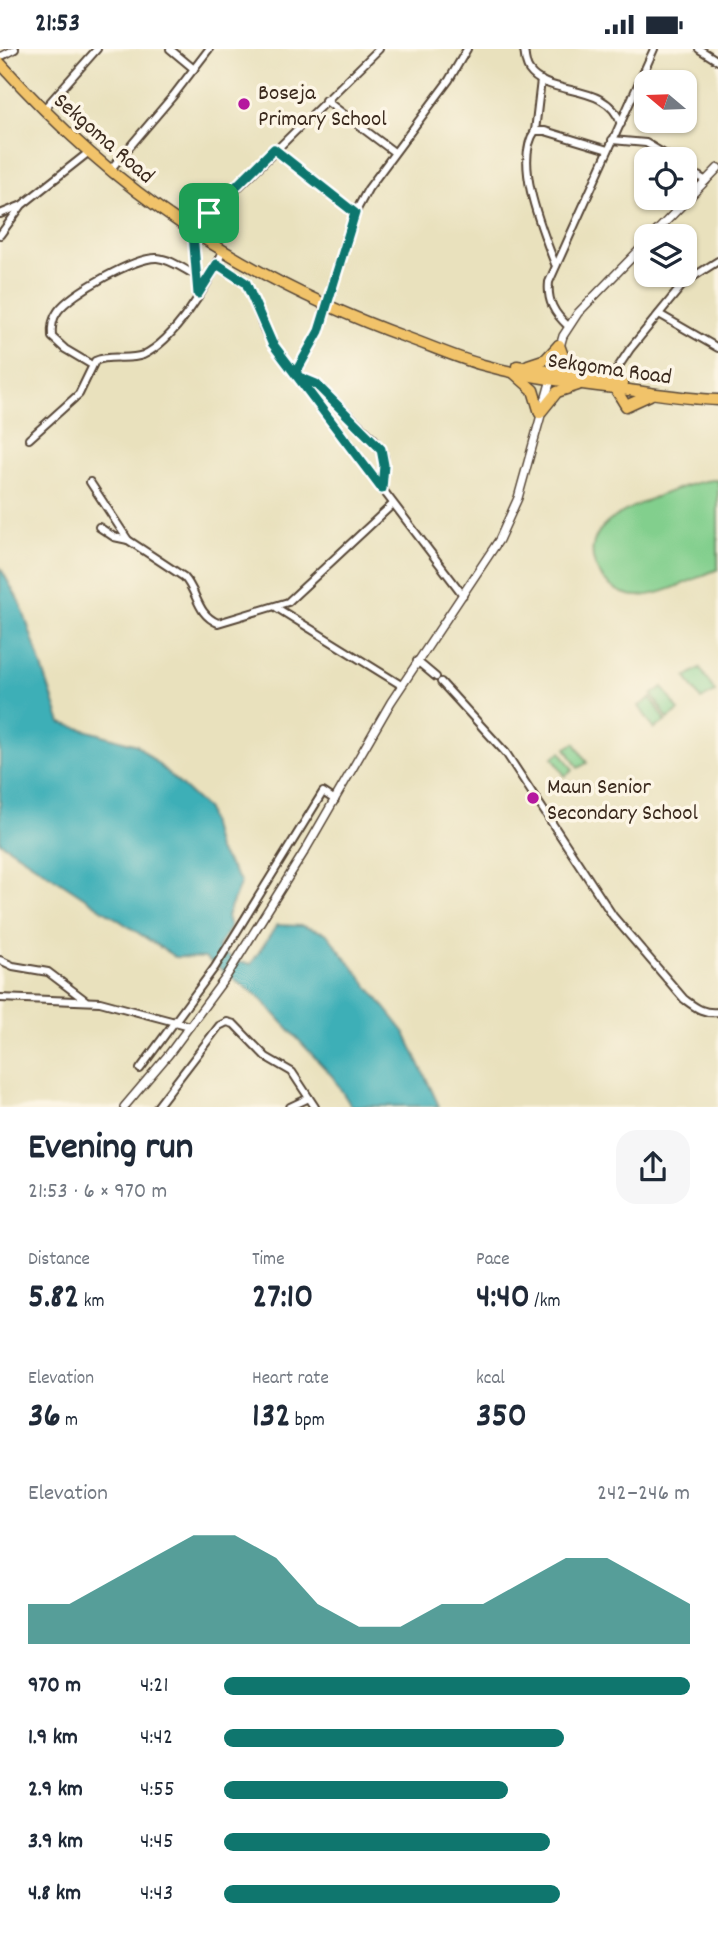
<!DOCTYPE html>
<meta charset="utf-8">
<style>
:root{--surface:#fff;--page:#f6f6f7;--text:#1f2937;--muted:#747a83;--accent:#0f766e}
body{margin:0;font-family:Dekko,sans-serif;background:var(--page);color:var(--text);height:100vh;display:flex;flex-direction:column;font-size:26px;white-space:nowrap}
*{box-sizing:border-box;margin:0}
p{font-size:23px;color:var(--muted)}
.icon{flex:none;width:38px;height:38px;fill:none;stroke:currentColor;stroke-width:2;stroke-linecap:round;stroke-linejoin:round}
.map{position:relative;height:1058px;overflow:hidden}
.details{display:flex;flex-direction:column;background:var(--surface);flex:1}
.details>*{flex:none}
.needle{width:46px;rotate:289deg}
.tools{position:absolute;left:634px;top:21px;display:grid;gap:14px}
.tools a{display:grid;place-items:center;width:63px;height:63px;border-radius:14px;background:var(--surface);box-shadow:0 2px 5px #0004;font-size:35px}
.pin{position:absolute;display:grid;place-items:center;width:60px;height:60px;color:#fff;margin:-30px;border-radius:14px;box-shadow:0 4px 10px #0006}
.round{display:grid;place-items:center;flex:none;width:74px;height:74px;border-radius:21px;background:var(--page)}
.head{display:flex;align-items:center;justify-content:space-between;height:119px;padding:0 28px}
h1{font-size:38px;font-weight:700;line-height:52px}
.figures{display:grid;grid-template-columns:repeat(3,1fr);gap:10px;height:119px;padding:7px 28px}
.figures div{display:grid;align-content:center}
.figures b{font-size:35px;font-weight:700}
.figures small{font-size:19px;font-weight:400}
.figures p{font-size:19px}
.chart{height:196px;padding:14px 28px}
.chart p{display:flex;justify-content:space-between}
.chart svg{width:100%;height:126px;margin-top:7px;fill:var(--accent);opacity:.7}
ul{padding:0 28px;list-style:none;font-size:23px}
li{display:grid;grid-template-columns:112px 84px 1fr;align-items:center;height:52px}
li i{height:18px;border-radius:9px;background:var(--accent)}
.status{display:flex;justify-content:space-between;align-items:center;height:49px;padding:0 35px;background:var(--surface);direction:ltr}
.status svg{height:19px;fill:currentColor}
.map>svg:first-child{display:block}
</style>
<div class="status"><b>21:53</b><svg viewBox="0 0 49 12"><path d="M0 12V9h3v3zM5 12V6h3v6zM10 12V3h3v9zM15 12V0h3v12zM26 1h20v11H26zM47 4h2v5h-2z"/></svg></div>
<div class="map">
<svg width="718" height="1058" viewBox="0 0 718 1058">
<rect width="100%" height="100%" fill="#fcf5e5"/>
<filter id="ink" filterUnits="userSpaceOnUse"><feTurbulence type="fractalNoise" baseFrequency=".0143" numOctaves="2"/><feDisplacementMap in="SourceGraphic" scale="14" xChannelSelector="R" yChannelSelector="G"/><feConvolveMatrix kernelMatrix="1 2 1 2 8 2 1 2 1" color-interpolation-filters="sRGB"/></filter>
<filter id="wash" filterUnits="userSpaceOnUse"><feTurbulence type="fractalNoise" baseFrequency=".00686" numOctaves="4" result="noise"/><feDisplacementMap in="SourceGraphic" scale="28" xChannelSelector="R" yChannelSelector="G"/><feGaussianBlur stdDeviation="1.57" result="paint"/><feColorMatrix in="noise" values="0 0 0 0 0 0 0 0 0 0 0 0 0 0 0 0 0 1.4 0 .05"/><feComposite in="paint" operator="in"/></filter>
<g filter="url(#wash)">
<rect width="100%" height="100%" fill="#e9e1bd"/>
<g fill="#82cf8d" stroke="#5e7c56" stroke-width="2">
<path d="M 718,431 L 718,520 C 695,529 666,545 641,547 C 606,549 575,505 604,477 C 621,459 694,430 718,431 Z"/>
<path d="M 700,619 L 715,643 L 701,651 L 686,628 Z"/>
<path d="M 663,638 L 679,662 L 668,670 L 652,646 Z"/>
<path d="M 651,649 L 666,672 L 654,680 L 639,657 Z"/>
<path d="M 575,694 L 587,714 L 578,719 L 566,699 Z"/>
<path d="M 561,703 L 573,721 L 565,727 L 553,708 Z"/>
</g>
<path fill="#3eafb7" stroke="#3c6c6a" stroke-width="2" d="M 0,518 L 21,556 L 61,674 L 137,696 L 207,760 L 217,800 L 241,833 L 227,867 L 230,878 L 217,899 L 235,912 L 251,915 L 277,876 L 302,877 L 326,884 L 405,984 L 439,1057 L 351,1057 L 333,1028 L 259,948 L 205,909 L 175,908 L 0,793 Z"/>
</g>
<g filter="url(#ink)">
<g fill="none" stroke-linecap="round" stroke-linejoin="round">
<g stroke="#554536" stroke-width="10">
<g id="minor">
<path d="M 170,0 L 194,20"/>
<path d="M 524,0 C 525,7 525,15 529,21 C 548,49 607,32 621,75"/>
<path d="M 699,0 L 718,12"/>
<path d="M 0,8 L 15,0"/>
<path d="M 325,51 L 394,103"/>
<path d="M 43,61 L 97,0"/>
<path d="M 535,82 L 541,31"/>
<path d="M 612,91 L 646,94 L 673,110"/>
<path d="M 274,100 L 355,164"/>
<path d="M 684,118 L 706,132"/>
<path d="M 110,121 L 173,47 L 209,0"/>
<path d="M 0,165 L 20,157"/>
<path d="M 0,186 L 22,156 L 89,103"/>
<path d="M 217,215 L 246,234 L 265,282 L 279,304 L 463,546"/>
<path d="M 555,215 C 543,183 513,113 535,82 L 545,82 L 608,101"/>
<path d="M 198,245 L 193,184 L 196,180 L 379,0"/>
<path d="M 659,265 L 718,299"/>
<path d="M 568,277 C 554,264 547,252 549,233 L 654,0"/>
<path d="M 92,316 L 65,300 L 52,288 C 51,278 52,270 58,262 C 71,244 135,208 157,209 C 171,210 185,221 197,227"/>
<path d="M 296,323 L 319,282 L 355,164 L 368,140 L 449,31 L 467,0"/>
<path d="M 299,328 L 316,335 L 374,390 L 384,408 L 382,440"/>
<path d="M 609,332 L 630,300 L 685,233 L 718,212"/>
<path d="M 29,390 L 79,345 L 95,312 C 110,305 127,312 143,306 C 174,292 209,235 222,204"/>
<path d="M 90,433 L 128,491 L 184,528 C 198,543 196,565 218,574 L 288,553 L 393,455"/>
<path d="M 99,478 L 114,488 L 128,491"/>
<path d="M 277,559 L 401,636"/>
<path d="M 417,612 L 436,628"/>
<path d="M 441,633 L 506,704 L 613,867 L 684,950 C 695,958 703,965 718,963"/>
<path d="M 0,911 L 13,917 L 48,923 L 85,951"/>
<path d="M 0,949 L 100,953 L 190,977"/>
<path d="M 140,1020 L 215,918 L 323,743 L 335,751"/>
<path d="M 157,1058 L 219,977 L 227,973 L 234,975 L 266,1008 L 292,1023 L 315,1058"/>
<path d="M 290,1058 L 309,1049"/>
</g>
</g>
<g stroke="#554536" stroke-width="10">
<g id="tertiary">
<path d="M 652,187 L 718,119"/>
<path d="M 124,1058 L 169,1005 L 226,928 L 306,800 L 391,653 L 499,491 L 518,449 L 563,287 L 578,264 L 646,194"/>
</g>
</g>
<g stroke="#554536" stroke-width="13">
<g id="trunk">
<path d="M 0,14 C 116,144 245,230 408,289 C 433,298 457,309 483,316 C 530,329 580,335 629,341 C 658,345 688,350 718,351"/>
<path d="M 559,296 L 567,318 L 579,326"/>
<path d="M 528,316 L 546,310 L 559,296"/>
<path d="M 517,317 L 623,334"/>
<path d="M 515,325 L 533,341 L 540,364"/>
<path d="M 615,339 L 626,357 L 650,346"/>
<path d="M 540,364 L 557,343 L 578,336"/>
</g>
</g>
<use href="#minor" stroke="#fff" stroke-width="6"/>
<use href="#tertiary" stroke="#fff" stroke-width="7"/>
<use href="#trunk" stroke="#f1c36a" stroke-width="10"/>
</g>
</g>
<g fill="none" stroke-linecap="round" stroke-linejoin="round" filter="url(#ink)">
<g stroke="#fff" stroke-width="14">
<path id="route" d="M 209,164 L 193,184 L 198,245 L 217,215 L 246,234 L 272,294 L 382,440 L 384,416 L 381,400 L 316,335 L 299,328 L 296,323 L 319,282 L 355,164 L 274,100 L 209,164"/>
</g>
<use href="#route" stroke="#0f766e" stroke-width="9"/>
</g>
<g fill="#b5179e" stroke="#fcf5e5" stroke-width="2.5">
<circle cx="244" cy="55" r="7"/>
<circle cx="533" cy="749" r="7"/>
</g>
<g text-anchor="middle" stroke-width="7" stroke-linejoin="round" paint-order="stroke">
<g font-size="23" fill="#3b2a1e" stroke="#fcf5e5" text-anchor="start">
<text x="258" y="50">Boseja<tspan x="258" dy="26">Primary School</tspan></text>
<text x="547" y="744">Maun Senior<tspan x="547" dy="26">Secondary School</tspan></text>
</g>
<g font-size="23" fill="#3b2a1e" stroke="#fcf5e5">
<text transform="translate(105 88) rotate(41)" y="8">Sekgoma Road</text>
<text transform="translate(610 318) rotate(8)" y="8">Sekgoma Road</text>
</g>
</g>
</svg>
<div class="tools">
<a><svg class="needle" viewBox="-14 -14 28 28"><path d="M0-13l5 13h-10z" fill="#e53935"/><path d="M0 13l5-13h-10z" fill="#747a83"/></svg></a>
<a><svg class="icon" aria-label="locate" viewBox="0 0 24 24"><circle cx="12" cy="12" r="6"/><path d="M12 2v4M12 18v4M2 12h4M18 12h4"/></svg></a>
<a><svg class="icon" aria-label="layers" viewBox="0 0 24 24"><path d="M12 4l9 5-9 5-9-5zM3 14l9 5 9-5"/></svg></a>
</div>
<div class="pin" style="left:209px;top:164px;background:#1e9e55"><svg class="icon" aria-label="arrive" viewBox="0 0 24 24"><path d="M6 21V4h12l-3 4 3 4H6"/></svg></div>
</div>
<section class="details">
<div class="head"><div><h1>Evening run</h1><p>21:53 · 6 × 970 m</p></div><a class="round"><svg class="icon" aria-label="share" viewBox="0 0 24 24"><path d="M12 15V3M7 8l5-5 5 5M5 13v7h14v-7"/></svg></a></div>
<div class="figures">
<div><p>Distance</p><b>5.82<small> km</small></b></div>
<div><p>Time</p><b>27:10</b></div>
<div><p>Pace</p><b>4:40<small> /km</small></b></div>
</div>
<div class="figures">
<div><p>Elevation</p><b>36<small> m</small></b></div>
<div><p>Heart rate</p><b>132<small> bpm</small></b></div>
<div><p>kcal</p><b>350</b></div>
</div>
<div class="chart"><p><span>Elevation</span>242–246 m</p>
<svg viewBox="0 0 160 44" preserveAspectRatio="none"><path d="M0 44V30L10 30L20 22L30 14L40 6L50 6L60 14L70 30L80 38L90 38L100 30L110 30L120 22L130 14L140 14L150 22L160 30V44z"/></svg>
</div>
<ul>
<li><b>970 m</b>4:21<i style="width:100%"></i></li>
<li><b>1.9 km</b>4:42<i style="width:73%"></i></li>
<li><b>2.9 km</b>4:55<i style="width:61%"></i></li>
<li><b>3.9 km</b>4:45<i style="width:70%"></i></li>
<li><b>4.8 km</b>4:43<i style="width:72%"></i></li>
</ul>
</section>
